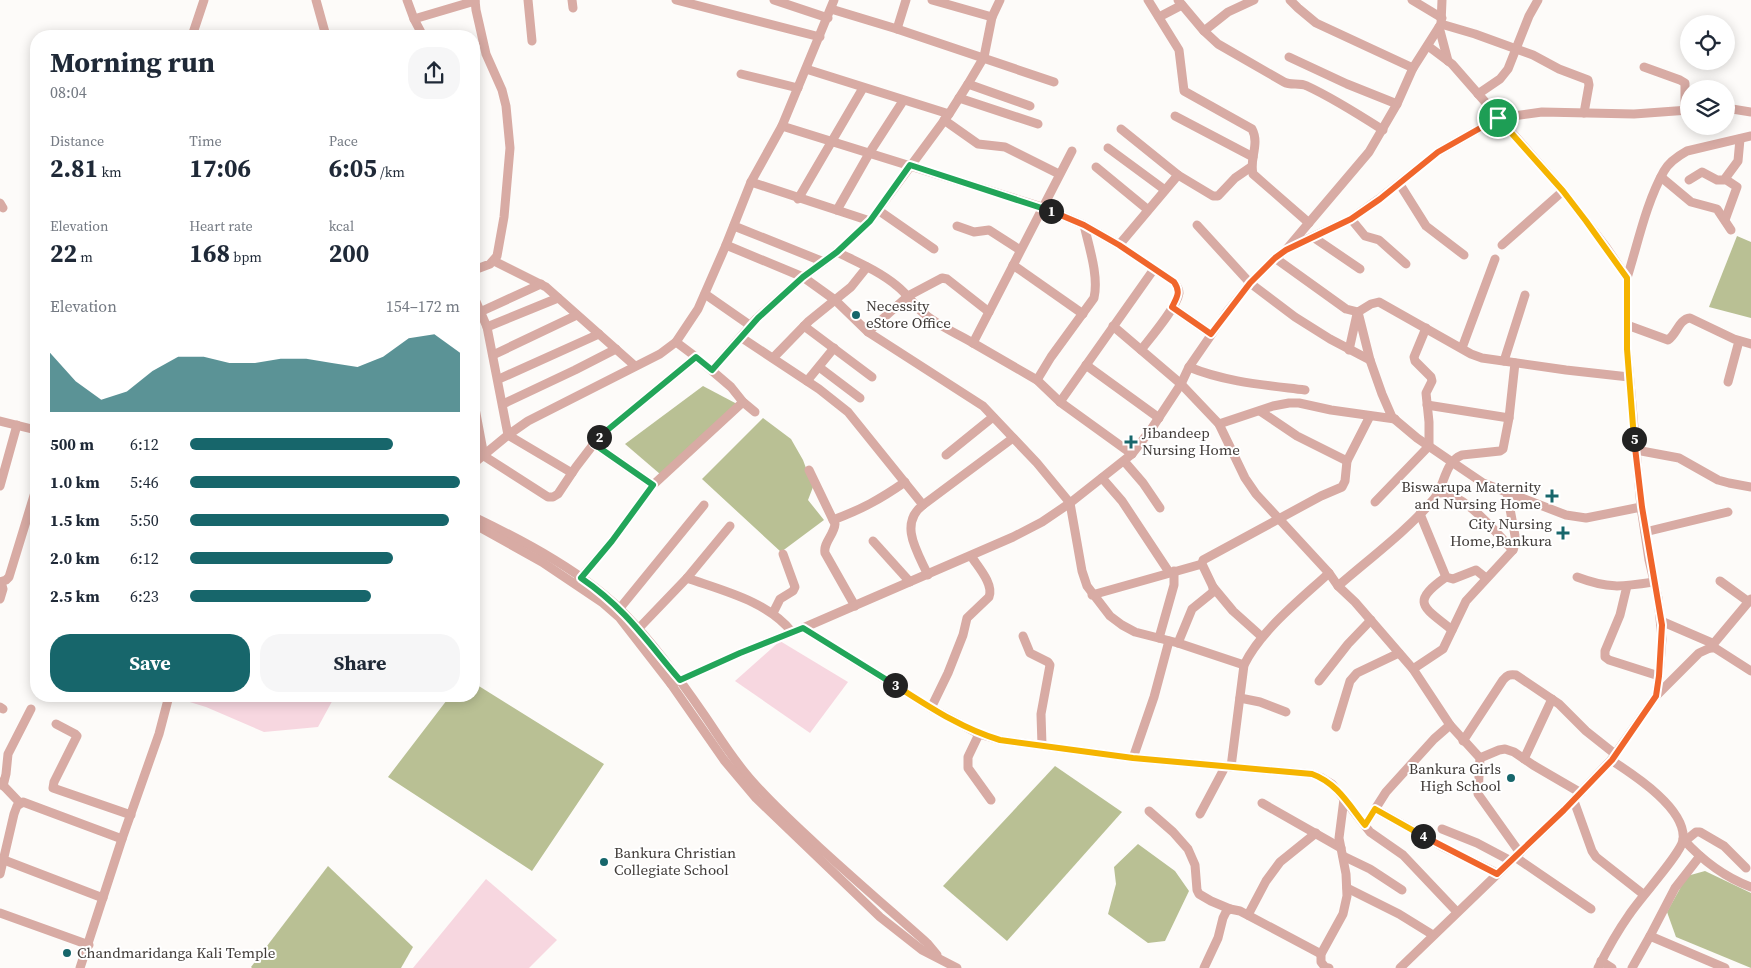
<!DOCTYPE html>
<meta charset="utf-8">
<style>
:root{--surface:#fff;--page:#f6f6f7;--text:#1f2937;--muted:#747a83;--accent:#17666b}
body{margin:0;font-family:"Source Serif 4",serif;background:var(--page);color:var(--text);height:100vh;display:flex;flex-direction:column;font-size:19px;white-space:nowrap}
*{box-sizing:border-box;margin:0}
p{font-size:16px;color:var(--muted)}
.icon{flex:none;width:28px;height:28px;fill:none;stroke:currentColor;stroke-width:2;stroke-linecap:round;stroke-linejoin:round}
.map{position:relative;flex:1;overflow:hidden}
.side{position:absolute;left:30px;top:30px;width:450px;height:672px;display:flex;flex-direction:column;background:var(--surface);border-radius:20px;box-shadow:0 2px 12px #0003}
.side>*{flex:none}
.tools{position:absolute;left:1680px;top:15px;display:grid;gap:10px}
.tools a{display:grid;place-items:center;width:55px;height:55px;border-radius:50%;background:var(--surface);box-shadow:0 2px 12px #0003;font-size:25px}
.pin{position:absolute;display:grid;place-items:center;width:42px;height:42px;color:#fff;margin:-21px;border:2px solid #fff;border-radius:50%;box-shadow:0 1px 5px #0007}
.km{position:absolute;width:25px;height:25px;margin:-12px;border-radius:50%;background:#222;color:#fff;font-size:14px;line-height:25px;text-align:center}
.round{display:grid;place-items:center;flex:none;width:52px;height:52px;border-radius:20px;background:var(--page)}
.head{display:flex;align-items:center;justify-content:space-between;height:85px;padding:0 20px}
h1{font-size:28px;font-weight:700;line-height:38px}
.figures{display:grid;grid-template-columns:repeat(3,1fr);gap:8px;height:85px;padding:5px 20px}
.figures div{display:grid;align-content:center}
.figures b{font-size:25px;font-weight:700}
.figures small{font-size:14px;font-weight:400}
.figures p{font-size:14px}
.chart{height:140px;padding:10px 20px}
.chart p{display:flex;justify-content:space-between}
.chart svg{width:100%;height:90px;margin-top:5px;fill:var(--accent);opacity:.7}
.action{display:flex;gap:10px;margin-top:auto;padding:10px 20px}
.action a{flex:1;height:58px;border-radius:20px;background:var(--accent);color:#fff;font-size:20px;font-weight:700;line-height:58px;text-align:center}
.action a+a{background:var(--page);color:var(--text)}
ul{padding:0 20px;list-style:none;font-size:16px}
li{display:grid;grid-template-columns:80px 60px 1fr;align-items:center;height:38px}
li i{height:12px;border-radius:6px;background:var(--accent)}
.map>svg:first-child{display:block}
</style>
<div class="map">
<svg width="1751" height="968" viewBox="0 0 1751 968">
<rect width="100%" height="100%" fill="#fdfbf9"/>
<g fill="#f7d7e0">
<path d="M 780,641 L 848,682 L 810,733 L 735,681 Z"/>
<path d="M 170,696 L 335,696 L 318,727 L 264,732 L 206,707 Z"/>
<path d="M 486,879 L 557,940 L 529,968 L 413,968 Z"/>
</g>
<g fill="#b9c094">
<path d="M 1737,236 L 1751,242 L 1751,318 L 1709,307 Z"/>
<path d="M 703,386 L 737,404 L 660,474 L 625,444 Z"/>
<path d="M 763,418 L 791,439 L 803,460 L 813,487 L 808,500 L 824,520 L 781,552 L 702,479 Z"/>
<path d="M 474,683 L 604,764 L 532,871 L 388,777 L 450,696 L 474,696 Z"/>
<path d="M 1055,766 L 1122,812 L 1007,941 L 943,886 Z"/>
<path d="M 1138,844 L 1175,871 L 1189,891 L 1165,941 L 1148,943 L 1108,914 L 1116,884 L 1114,867 Z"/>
<path d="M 328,866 L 413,947 L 401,968 L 252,968 L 251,967 Z"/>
<path d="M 1705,871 L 1751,893 L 1751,968 L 1676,937 L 1667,912 L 1687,876 Z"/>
</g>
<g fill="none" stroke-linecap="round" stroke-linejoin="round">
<g stroke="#d8aba4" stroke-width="9">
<path d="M 316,0 L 326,36"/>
<path d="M 407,0 L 414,19 L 423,36"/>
<path d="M 528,0 L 532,41"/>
<path d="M 572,0 L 573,8"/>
<path d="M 676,0 L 820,37"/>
<path d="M 774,0 L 828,18"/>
<path d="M 932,0 L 992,17 L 1000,0"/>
<path d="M 1148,0 L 1179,50 L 1184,91 L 1252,129 C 1260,144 1249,159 1253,174 L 1309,223"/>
<path d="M 1178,0 L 1204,31 L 1218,44 L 1284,82 C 1291,86 1299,82 1307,86 C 1333,98 1358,114 1383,130"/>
<path d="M 1290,0 L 1298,8 L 1316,23 L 1413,68"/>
<path d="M 1412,0 L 1442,18"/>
<path d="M 831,9 L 897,29 L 1054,82"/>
<path d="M 1159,17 L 1182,5"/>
<path d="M 414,19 L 475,1"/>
<path d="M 1441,24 L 1475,34 L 1533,55 L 1559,69 L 1588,80 L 1589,85 L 1584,113"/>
<path d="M 1439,27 L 1448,61"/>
<path d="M 897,29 L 906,0"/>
<path d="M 1204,31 L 1228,12 L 1254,0"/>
<path d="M 192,36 L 204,0"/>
<path d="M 1289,57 L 1347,84 L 1397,104"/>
<path d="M 1644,67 L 1680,80 L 1685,83 L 1685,110"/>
<path d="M 806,69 L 949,114"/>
<path d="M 741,74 L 798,88"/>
<path d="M 968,84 L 1030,106"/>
<path d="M 1478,94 L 1500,79 L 1508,69 L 1529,16 L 1538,0"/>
<path d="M 959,98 L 1038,124"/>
<path d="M 1726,108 L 1751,112"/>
<path d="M 1175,116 L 1253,157"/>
<path d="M 944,120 L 978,144 L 1005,147 L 1059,174"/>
<path d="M 782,126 L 1042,207 L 1084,225 L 1119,245 L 1174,282 C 1176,285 1179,288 1179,293 C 1177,307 1151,337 1141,350"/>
<path d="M 1121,129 L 1178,175 L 1213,196 L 1218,196 L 1235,178 L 1251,167"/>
<path d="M 1108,148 L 1165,190"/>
<path d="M 1072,151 L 973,343 L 1037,380 L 1060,402 L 1132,454"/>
<path d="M 1096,167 L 1147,209"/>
<path d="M 1661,177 L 1691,202 L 1717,209 L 1731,230"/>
<path d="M 1725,179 L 1737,187 L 1725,220"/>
<path d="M 1689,180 L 1702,172 L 1717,180 L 1724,180 L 1738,161 L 1740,139"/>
<path d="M 751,182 L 870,221"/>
<path d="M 1399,183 L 1426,226 L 1464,255"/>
<path d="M 798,199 L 863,88"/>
<path d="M 0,203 L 3,208"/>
<path d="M 837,210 L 870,152 L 903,101"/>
<path d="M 878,210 L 934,249"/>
<path d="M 1351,219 L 1365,236 L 1379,240 L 1406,264"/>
<path d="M 1197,225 L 1250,283 L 1295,317 L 1330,339 L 1370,360"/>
<path d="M 734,226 L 824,262"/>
<path d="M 957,226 L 974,232 L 989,230 L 1020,250"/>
<path d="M 1313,237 L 1360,269"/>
<path d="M 726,245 L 803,277 L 835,300 L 868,332 L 983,406 L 1037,463 L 1070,503 L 1082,571 L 1087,586 L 1110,616 L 1122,625 L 1135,632 L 1178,643 L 1244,665"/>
<path d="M 1119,245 L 1178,175"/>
<path d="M 1502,245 L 1563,191"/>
<path d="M 1290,247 L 1351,219 L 1379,199 L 1438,152 L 1498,118 L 1542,112 L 1634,114 L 1689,110"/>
<path d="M 837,252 C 857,262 879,271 897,286 C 906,293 913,303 921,311 C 936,325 956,333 973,343"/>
<path d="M 1275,258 L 1346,309 L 1358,312 L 1371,304 L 1379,302 L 1471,354 L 1482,358 L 1566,370 L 1629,377"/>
<path d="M 494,261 L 546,287 L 635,366"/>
<path d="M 1013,265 L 1083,314"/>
<path d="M 474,270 L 490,264 L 497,256 L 504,217 L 510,148 L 506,106 L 502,90 L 486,54 L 476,10 L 475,0"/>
<path d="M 1627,278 C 1638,243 1646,203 1664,171 C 1669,162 1678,156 1687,151 L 1751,136"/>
<path d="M 705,294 L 751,326"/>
<path d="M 474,297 L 487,327 L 508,435 L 572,473"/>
<path d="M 1172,307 L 1211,334"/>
<path d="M 480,312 L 541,284"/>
<path d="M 1358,312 L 1370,360 L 1382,394 L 1392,417 L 1417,438 L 1452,462 L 1483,483 L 1566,515 L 1586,518 L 1641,507"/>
<path d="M 1627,325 L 1668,340 C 1677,334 1679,319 1690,318 L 1734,339 L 1751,344"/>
<path d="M 804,326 L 872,377"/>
<path d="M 1113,326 L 1181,384 L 1219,424 L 1245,478 L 1256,494 L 1329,573 L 1338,586 L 1355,602 L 1413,669 L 1450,725 L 1480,758 L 1478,794 L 1520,853"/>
<path d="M 487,327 L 558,298"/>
<path d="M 868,332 L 908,296 L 942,278 L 947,279 L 989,312"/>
<path d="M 742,338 L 819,389 L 848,412 L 923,505"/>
<path d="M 1462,348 L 1495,259"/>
<path d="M 1349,350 L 1357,314"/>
<path d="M 493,355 L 577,315"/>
<path d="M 696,357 L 731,387 L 743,402 L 755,412"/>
<path d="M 773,358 L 809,321 L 851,287 L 867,267"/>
<path d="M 1504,361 L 1525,295"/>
<path d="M 1086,365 L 1159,418"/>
<path d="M 819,367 L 860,398"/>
<path d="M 1189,367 C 1225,382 1265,385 1305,390"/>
<path d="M 712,370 L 757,318 L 803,277 L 837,252 L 870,221 L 949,114 L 968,84 L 984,57 L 992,17"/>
<path d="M 499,379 L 599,334"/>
<path d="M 1037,380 L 1051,357 L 1094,298 C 1099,276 1089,247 1084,225"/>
<path d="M 807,381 L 834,348"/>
<path d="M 1728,382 L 1739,341"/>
<path d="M 1060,402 L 1154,269"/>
<path d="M 474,403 L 484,456 L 548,497 L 553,497 L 558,494 L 576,467 L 599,437 L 696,357 L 676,342"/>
<path d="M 503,404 L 575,370 L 616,349"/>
<path d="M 1427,405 L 1509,418"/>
<path d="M 1260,411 L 1297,436 L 1347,461"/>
<path d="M 0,421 L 36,430"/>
<path d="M 1219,424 L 1273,406 L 1289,403 L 1299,403 L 1331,410 L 1395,419"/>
<path d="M 594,444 L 653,485"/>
<path d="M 1636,450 L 1679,458 L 1718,480 L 1729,483 L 1751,487"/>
<path d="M 946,455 L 993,417"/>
<path d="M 1124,461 L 1143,483 L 1160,508"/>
<path d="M 474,463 L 508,435 L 528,421 L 660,354 L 676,342 L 698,309 L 726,245 L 751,182 L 782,126 L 834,0"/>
<path d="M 809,470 L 835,524 C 834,535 823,543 825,553 L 855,606"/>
<path d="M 1102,478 L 1122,501 L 1169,572"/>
<path d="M 0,486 L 17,425"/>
<path d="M 1439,492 C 1469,497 1492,529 1513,550"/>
<path d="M 1375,502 L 1429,446 L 1429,422 L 1426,393 L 1432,381 L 1431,377 L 1415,361 L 1414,357 L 1426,328"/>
<path d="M 1420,514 L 1446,577 L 1453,579 L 1476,570 L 1486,578"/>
<path d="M 474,517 C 524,541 587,574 626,615 C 656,646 681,681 705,716 C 720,738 734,761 752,781 C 773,805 796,826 819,847 C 855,880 891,911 927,943 L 937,955"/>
<path d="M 833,520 C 862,509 879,500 905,482"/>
<path d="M 474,524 L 542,562 L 603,603 L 619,617 L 671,684 L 724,760 L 756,798 L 880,917 L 922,950 L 957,968"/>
<path d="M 1645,532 L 1728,512"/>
<path d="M 873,541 L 910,582"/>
<path d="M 928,575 C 918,553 898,524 923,505 L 1013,438"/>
<path d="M 1446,577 C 1409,603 1424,607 1452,630"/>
<path d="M 1577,577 C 1609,589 1621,587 1654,582"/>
<path d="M 687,578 C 724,591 767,601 792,632"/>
<path d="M 578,581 L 612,541 L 653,485 L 743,402"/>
<path d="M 1720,581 L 1749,602"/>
<path d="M 0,582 L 6,580 L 9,577 L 36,489"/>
<path d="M 1338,586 C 1369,559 1408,530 1434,499 C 1445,486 1444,462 1462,455 L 1500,451 L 1503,449 L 1509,418 L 1515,363"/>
<path d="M 1627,586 L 1620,615 L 1605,651 L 1605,657 L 1609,660 L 1659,676"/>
<path d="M 1213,587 L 1233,611 L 1262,637"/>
<path d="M 1092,595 L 1202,564"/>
<path d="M 0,599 L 3,589 L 1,582"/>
<path d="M 620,608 L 704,505"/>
<path d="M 773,613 L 780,599 L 793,591 L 795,587 L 783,554"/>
<path d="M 1661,621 L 1712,643"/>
<path d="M 639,628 L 687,578 L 730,526"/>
<path d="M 803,628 L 931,708 L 979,734 L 1000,740 L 1133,758 L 1312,774 L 1322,778 L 1332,784 L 1370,832 L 1403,855 L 1457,912"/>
<path d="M 1023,636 L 1030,653 L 1048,662 L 1050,665 L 1041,714 L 1042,745"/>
<path d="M 1159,638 L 1174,585 L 1174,571"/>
<path d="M 1178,643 L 1192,609 L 1213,592 L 1213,587 L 1202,564 L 1203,560 L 1321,496 L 1342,487 L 1345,481 L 1347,461 L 1370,416"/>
<path d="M 1710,648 L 1751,599"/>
<path d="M 1413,669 L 1443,649 L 1466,601 L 1513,550 L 1516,541 L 1507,493"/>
<path d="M 1319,681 L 1348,644 L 1371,620"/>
<path d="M 671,684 L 740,653 L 803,628 L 1013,537 L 1042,522 L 1070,503 L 1132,454 L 1152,428 L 1181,384 L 1189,367 L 1227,312 L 1250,283 L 1275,258 L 1286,250 L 1302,231 L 1369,152 L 1397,104 L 1413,68 L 1441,24 L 1442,0"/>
<path d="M 1656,696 L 1699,653 L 1710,648 L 1715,648 L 1751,671"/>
<path d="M 1240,698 L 1260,702 L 1286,712"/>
<path d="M 0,707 L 3,709"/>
<path d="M 931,708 L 948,673 L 963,635 L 967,618 L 989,597 C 994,584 978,567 971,556"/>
<path d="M 56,724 L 75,734 L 77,736 L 54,782 L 53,788 L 131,815"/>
<path d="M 1336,727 L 1350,681 L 1357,673 L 1399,653"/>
<path d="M 979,734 L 968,757 L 968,768 L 991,800"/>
<path d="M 1463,741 L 1503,680 C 1507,675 1510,674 1516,675 L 1559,704 L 1586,731 L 1615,754"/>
<path d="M 1133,758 L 1154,697 L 1169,641"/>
<path d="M 1480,758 L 1499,750 L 1505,749 L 1514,752 L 1533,765 L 1581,793"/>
<path d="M 1524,759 L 1552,699"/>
<path d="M 1231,767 L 1244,665 C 1261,630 1301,599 1329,573"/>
<path d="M 0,782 L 20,803"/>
<path d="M 3,786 L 6,774 L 8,754 L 31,709"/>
<path d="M 1574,801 L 1592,851 L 1596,857 L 1643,894"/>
<path d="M 1262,803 L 1341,848"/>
<path d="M 1375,809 L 1445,848 L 1497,873"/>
<path d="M 1149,811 L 1173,832 L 1188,849 L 1195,865 L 1197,890 L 1199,894 L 1211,901 L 1230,909"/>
<path d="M 1200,814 L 1225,767"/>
<path d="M 1365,825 L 1386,792 L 1434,739 L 1450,725"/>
<path d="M 1442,829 L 1477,843 L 1511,861"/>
<path d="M 1683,839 C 1702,860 1724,877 1751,887"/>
<path d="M 1685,841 L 1696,832 L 1700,832 L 1724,846 L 1746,868"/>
<path d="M 1343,856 L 1370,869 L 1402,890"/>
<path d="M 1515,857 L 1591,909"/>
<path d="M 4,860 L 103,898"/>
<path d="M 0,874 L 14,814 L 17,806 L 23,802 L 122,839"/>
<path d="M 1347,888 L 1399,914 L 1433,935"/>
<path d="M 0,913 L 89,945"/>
<path d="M 1248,915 L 1266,881 L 1280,862 L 1316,833"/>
<path d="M 1650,936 L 1675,888 L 1700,856"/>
<path d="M 1601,961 L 1612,968"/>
<path d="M 80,968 L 122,839 L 159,734 L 169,696"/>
<path d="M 1204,968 L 1218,938 L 1223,918 L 1226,912 L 1230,909 L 1240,911 L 1321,954"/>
<path d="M 1329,968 L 1325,967 L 1321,962 L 1321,954 L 1343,914 L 1347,896 L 1346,874 L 1339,838 L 1344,799"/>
<path d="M 1400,968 L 1564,810 L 1611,760 L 1656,696 L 1659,676 L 1662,639 L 1658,598 L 1649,560 L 1641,507 L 1636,450 L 1627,349 L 1627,278 L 1606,247 L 1563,191 L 1452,64 L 1428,46"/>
<path d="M 1598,968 C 1607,950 1617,932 1629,915 C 1639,899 1681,854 1683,840 C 1687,809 1634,775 1611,760"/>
<path d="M 1632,968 L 1650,936 L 1725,968"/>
</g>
</g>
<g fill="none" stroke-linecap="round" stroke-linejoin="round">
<g stroke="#fff" stroke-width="10">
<path id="split-1" d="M 1051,211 L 1084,225 L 1119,245 L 1174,282 C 1181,292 1177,297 1172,307 L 1211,334 L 1250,283 L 1275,258 L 1286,250 L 1351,219 L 1380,199 L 1438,152 L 1498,118"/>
</g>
<g stroke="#fff" stroke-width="10">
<path id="split-2" d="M 599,437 L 696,357 L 712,370 L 758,318 L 803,277 L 837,252 L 870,221 L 910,165 L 1051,211"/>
</g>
<g stroke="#fff" stroke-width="10">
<path id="split-3" d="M 599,437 L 594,444 L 653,485 L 612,541 L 581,578 C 625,608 646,640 680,680 L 740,653 L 803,628 L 895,685"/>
</g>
<g stroke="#fff" stroke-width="10">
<path id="split-4" d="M 895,685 C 928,706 962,729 1000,740 L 1133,758 L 1312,774 C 1337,783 1349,805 1365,825 L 1375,809 L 1423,836"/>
</g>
<g stroke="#fff" stroke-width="10">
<path id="split-5" d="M 1423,836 L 1497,874 L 1564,810 L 1612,760 L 1656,696 L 1659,676 L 1662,625 L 1642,507 L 1634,439"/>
</g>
<g stroke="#fff" stroke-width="10">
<path id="split-6" d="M 1498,118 L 1563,191 L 1586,221 L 1627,278 L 1627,349 L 1634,439"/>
</g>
<use href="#split-1" stroke="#f0652b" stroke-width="6"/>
<use href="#split-2" stroke="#22a559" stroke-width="6"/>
<use href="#split-3" stroke="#22a559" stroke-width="6"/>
<use href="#split-4" stroke="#f5b400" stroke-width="6"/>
<use href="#split-5" stroke="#f0652b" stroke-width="6"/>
<use href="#split-6" stroke="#f5b400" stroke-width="6"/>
</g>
<g fill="#17666b" stroke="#fff" stroke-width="2">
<circle cx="856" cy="315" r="5"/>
<path d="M1128.5 434.5h5v5h5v5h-5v5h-5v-5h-5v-5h5z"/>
<path d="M1549.5 488.5h5v5h5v5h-5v5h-5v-5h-5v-5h5z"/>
<path d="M1560.5 525.5h5v5h5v5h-5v5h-5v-5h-5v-5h5z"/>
<circle cx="1511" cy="778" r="5"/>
<circle cx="604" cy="862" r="5"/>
<circle cx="67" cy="953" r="5"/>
</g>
<g text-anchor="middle" stroke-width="4" stroke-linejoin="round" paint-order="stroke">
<g font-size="15" fill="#403b38" stroke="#fff" text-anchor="start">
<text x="866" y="311">Necessity<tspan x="866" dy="17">eStore Office</tspan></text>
<text x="1142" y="438">Jibandeep<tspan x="1142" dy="17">Nursing Home</tspan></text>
<text x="1541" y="492" text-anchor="end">Biswarupa Maternity<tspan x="1541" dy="17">and Nursing Home</tspan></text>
<text x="1552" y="529" text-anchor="end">City Nursing<tspan x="1552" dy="17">Home,Bankura</tspan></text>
<text x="1501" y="774" text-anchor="end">Bankura Girls<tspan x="1501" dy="17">High School</tspan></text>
<text x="614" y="858">Bankura Christian<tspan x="614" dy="17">Collegiate School</tspan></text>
<text x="77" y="958">Chandmaridanga Kali Temple</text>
</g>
</g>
</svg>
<div class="tools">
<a><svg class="icon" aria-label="locate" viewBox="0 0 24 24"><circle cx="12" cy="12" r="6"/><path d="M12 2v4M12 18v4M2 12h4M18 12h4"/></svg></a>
<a><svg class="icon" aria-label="layers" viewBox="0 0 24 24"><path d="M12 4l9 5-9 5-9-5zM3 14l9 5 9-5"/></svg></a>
</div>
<div class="pin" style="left:1498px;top:118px;background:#1e9e55"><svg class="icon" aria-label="arrive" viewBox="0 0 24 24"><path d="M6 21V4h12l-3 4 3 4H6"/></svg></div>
<b class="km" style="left:1051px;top:211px">1</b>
<b class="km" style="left:599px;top:437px">2</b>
<b class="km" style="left:895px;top:685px">3</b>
<b class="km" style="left:1423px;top:836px">4</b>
<b class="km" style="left:1634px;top:439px">5</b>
<section class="side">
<div class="head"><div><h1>Morning run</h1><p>08:04</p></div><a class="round"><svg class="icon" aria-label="share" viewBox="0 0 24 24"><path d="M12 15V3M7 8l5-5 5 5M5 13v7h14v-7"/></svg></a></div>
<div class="figures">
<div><p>Distance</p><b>2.81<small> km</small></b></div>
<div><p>Time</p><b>17:06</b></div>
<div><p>Pace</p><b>6:05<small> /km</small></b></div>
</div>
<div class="figures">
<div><p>Elevation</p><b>22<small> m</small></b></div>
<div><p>Heart rate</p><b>168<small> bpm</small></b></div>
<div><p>kcal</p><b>200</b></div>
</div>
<div class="chart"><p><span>Elevation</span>154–172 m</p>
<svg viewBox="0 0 160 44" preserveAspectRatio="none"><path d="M0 44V15L10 29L20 38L30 34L40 24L50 17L60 17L70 20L80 20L90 18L100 18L110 20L120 22L130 17L140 8L150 6L160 15V44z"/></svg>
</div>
<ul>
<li><b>500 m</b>6:12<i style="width:75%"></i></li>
<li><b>1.0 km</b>5:46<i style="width:100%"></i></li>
<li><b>1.5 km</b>5:50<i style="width:96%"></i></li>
<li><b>2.0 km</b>6:12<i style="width:75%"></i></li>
<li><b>2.5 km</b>6:23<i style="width:67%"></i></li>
</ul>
<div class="action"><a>Save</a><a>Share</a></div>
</section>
</div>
